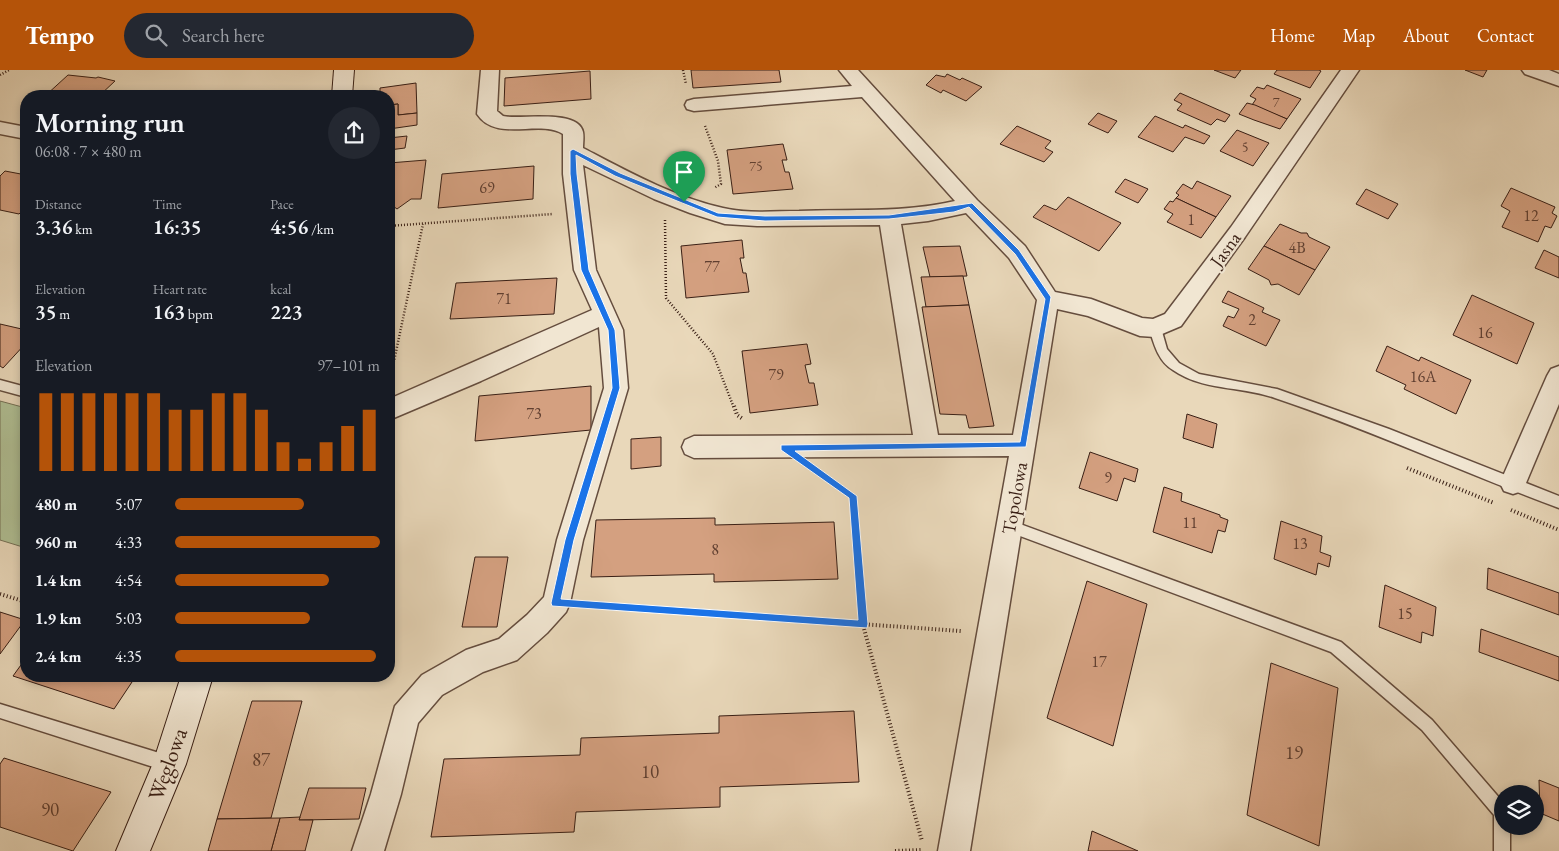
<!DOCTYPE html>
<meta charset="utf-8">
<style>
:root{--surface:#171b24;--page:#242831;--text:#f1f3f6;--muted:#9ea1a6;--accent:#b45309}
body{margin:0;font-family:"EB Garamond",serif;background:var(--page);color:var(--text);height:100vh;display:flex;flex-direction:column;font-size:19px;white-space:nowrap}
*{box-sizing:border-box;margin:0}
p{font-size:16px;color:var(--muted)}
.icon{flex:none;width:28px;height:28px;fill:none;stroke:currentColor;stroke-width:2;stroke-linecap:round;stroke-linejoin:round}
.map{position:relative;flex:1;overflow:hidden}
.drawer{position:absolute;left:20px;top:20px;width:375px;height:592px;display:flex;flex-direction:column;background:var(--surface);border-radius:20px;box-shadow:0 2px 8px #0003}
.drawer>*{flex:none}
.buttons{position:absolute;left:1494px;top:715px;display:grid;gap:10px}
.buttons a{display:grid;place-items:center;width:50px;height:50px;border-radius:50%;background:var(--surface);box-shadow:0 2px 8px #0003;font-size:25px}
.pin{position:absolute;display:grid;place-items:center;width:42px;height:42px;color:#fff;margin:-51px -21px;border-radius:50% 50% 50% 0;rotate:-45deg;box-shadow:0 0 5px #0007}
.pin .icon{rotate:45deg}
.round{display:grid;place-items:center;flex:none;width:52px;height:52px;border-radius:26px;background:var(--page)}
.overview{display:flex;align-items:center;justify-content:space-between;height:85px;padding:0 15px}
h1{font-size:28px;font-weight:600;line-height:38px}
.stats{display:grid;grid-template-columns:repeat(3,1fr);gap:8px;height:85px;padding:5px 15px}
.stats div{display:grid;align-content:center}
.stats b{font-size:21px;font-weight:600}
.stats small{font-size:14px;font-weight:400}
.stats p{font-size:14px}
.chart{height:140px;padding:10px 15px}
.chart p{display:flex;justify-content:space-between}
.chart svg{width:100%;height:90px;margin-top:5px;stroke:var(--accent);stroke-width:6}
ul{padding:0 15px;list-style:none;font-size:16px}
li{display:grid;grid-template-columns:80px 60px 1fr;align-items:center;height:38px}
li i{height:12px;border-radius:6px;background:var(--accent)}
header{display:flex;align-items:center;gap:30px;box-sizing:border-box;height:70px;padding:0 25px;background:var(--accent);color:#fff}
header strong{font-size:24px}
nav{display:flex;gap:28px;margin-inline-start:auto;font-size:18px}
.search{width:350px;height:45px;background:var(--page);display:flex;align-items:center;gap:12px;box-sizing:border-box;padding:0 18px;border-radius:28px;color:var(--muted);font-size:19px}
.map>svg:first-child{display:block}
</style>
<header>
<strong>Tempo</strong>
<div class="search"><svg class="icon" aria-label="search" viewBox="0 0 24 24"><circle cx="10" cy="10" r="6"/><path d="M15 15l6 6"/></svg>Search here</div>
<nav><a>Home</a><a>Map</a><a>About</a><a>Contact</a></nav>
</header>
<div class="map">
<svg width="1559" height="781" viewBox="0 0 1559 781">
<rect width="100%" height="100%" fill="#e9d8ba"/>
<filter id="stains"><feTurbulence type="fractalNoise" baseFrequency=".004" numOctaves="4"/><feColorMatrix values="0 0 0 0 .2 0 0 0 0 .09 0 0 0 0 .02 0 0 0 .5 -.17"/></filter>
<radialGradient id="worn" r=".72"><stop offset=".6" stop-color="#630" stop-opacity="0"/><stop offset="1" stop-color="#630" stop-opacity=".3"/></radialGradient>
<path fill="#b0c095" stroke="#747055" d="M 0,331 L 26,338 L 26,478 L 0,470 Z"/>
<g fill="#d4a080" stroke="#391f15">
<path d="M 691,0 L 779,0 L 781,12 L 693,18 Z"/>
<path d="M 1214,0 L 1241,0 L 1235,8 Z"/>
<path d="M 1277,0 L 1319,0 L 1321,1 L 1310,18 L 1274,4 Z"/>
<path d="M 1465,0 L 1487,0 L 1483,7 Z"/>
<path d="M 590,1 L 591,29 L 504,36 L 505,8 Z"/>
<path d="M 947,4 L 960,10 L 962,8 L 982,17 L 966,31 L 943,20 L 941,23 L 926,15 L 936,5 L 945,7 Z"/>
<path d="M 68,5 L 96,8 L 98,7 L 115,11 L 99,26 L 45,26 Z"/>
<path d="M 416,13 L 417,43 L 398,45 L 398,34 L 389,35 L 389,26 L 380,26 L 380,18 Z"/>
<path d="M 1267,15 L 1301,29 L 1287,49 L 1252,35 L 1256,29 L 1250,26 L 1257,17 L 1264,19 Z"/>
<path d="M 1180,23 L 1230,45 L 1225,52 L 1217,49 L 1211,55 L 1177,40 L 1182,34 L 1174,30 Z"/>
<path d="M 1247,33 L 1255,35 L 1287,49 L 1280,59 L 1254,50 L 1239,44 Z"/>
<path d="M 398,34 L 398,45 L 417,43 L 417,55 L 389,59 L 389,35 Z"/>
<path d="M 1098,43 L 1117,51 L 1108,63 L 1088,54 Z"/>
<path d="M 1155,46 L 1183,58 L 1185,55 L 1210,66 L 1204,74 L 1185,67 L 1173,82 L 1138,67 Z"/>
<path d="M 1017,56 L 1051,71 L 1045,78 L 1053,82 L 1044,92 L 1000,74 Z"/>
<path d="M 1237,60 L 1269,73 L 1253,96 L 1220,81 Z"/>
<path d="M 407,66 L 405,78 L 389,80 L 389,68 Z"/>
<path d="M 783,74 L 787,90 L 782,90 L 785,102 L 789,102 L 793,119 L 733,124 L 727,80 Z"/>
<path d="M 426,90 L 421,129 L 411,129 L 397,139 L 389,133 L 389,93 Z"/>
<path d="M 534,96 L 533,129 L 438,138 L 442,104 Z"/>
<path d="M 5,101 L 26,105 L 26,137 L 19,144 L 0,140 L 0,106 Z"/>
<path d="M 1125,109 L 1148,119 L 1138,133 L 1115,122 Z"/>
<path d="M 1197,111 L 1231,126 L 1216,147 L 1176,128 L 1179,125 L 1176,123 L 1183,114 L 1192,119 Z"/>
<path d="M 1511,118 L 1555,137 L 1552,143 L 1557,146 L 1551,158 L 1545,156 L 1538,172 L 1502,157 L 1510,141 L 1501,136 Z"/>
<path d="M 1366,119 L 1398,134 L 1388,149 L 1356,134 Z"/>
<path d="M 1068,127 L 1121,153 L 1099,181 L 1033,147 L 1044,135 L 1056,140 Z"/>
<path d="M 1176,128 L 1216,147 L 1201,168 L 1167,152 L 1173,144 L 1164,139 L 1170,131 L 1173,132 Z"/>
<path d="M 1280,154 L 1301,163 L 1307,163 L 1309,167 L 1330,177 L 1315,200 L 1264,176 Z"/>
<path d="M 742,170 L 744,188 L 740,188 L 743,203 L 746,203 L 749,222 L 686,228 L 681,176 Z"/>
<path d="M 960,176 L 967,206 L 930,207 L 923,177 Z"/>
<path d="M 1264,176 L 1315,200 L 1299,225 L 1278,214 L 1271,215 L 1269,210 L 1248,199 Z"/>
<path d="M 1544,180 L 1559,187 L 1559,208 L 1535,198 Z"/>
<path d="M 963,206 L 969,235 L 926,237 L 921,207 Z"/>
<path d="M 557,208 L 554,244 L 450,249 L 456,213 Z"/>
<path d="M 1228,221 L 1264,238 L 1262,242 L 1280,250 L 1266,276 L 1223,256 L 1228,246 L 1234,248 L 1239,239 L 1222,232 Z"/>
<path d="M 1472,225 L 1534,253 L 1517,294 L 1453,265 Z"/>
<path d="M 969,235 L 994,356 L 969,358 L 966,345 L 940,344 L 922,237 Z"/>
<path d="M 0,254 L 26,260 L 26,273 L 3,298 L 0,296 Z"/>
<path d="M 807,274 L 811,294 L 805,295 L 809,313 L 814,313 L 818,335 L 750,343 L 742,281 Z"/>
<path d="M 1387,276 L 1419,291 L 1421,287 L 1471,310 L 1456,344 L 1404,319 L 1406,315 L 1376,301 Z"/>
<path d="M 591,316 L 591,360 L 475,371 L 479,326 Z"/>
<path d="M 1187,344 L 1217,354 L 1213,378 L 1183,368 Z"/>
<path d="M 661,367 L 661,396 L 631,399 L 631,369 Z"/>
<path d="M 1090,382 L 1138,399 L 1135,412 L 1124,408 L 1117,431 L 1079,418 Z"/>
<path d="M 1164,417 L 1182,423 L 1181,431 L 1220,445 L 1220,447 L 1228,450 L 1225,462 L 1218,460 L 1212,483 L 1153,462 Z"/>
<path d="M 715,448 L 715,455 L 834,452 L 838,509 L 714,512 L 714,504 L 591,507 L 596,450 Z"/>
<path d="M 1281,451 L 1322,466 L 1320,482 L 1331,486 L 1329,497 L 1318,493 L 1316,505 L 1274,489 Z"/>
<path d="M 475,487 L 508,487 L 497,557 L 462,557 Z"/>
<path d="M 1488,498 L 1559,523 L 1559,545 L 1487,519 Z"/>
<path d="M 1087,511 L 1147,534 L 1113,676 L 1047,648 Z"/>
<path d="M 1385,515 L 1436,537 L 1433,566 L 1422,562 L 1421,573 L 1379,557 Z"/>
<path d="M 0,542 L 25,550 L 0,584 Z"/>
<path d="M 1481,559 L 1559,587 L 1559,611 L 1479,582 Z"/>
<path d="M 26,588 L 26,606 L 136,606 L 114,639 L 13,606 Z"/>
<path d="M 1271,593 L 1338,618 L 1319,776 L 1247,745 Z"/>
<path d="M 252,631 L 302,631 L 271,748 L 217,749 Z"/>
<path d="M 854,641 L 859,712 L 720,717 L 720,737 L 576,742 L 574,762 L 431,767 L 444,689 L 580,685 L 581,668 L 719,663 L 719,646 Z"/>
<path d="M 4,688 L 111,722 L 73,781 L 0,757 L 0,694 Z"/>
<path d="M 1539,710 L 1559,718 L 1559,751 L 1540,743 Z"/>
<path d="M 309,718 L 366,718 L 359,749 L 299,750 Z"/>
<path d="M 300,747 L 299,750 L 313,750 L 305,781 L 271,781 L 280,748 Z"/>
<path d="M 280,748 L 271,781 L 208,781 L 217,749 Z"/>
<path d="M 1092,761 L 1138,781 L 1088,781 Z"/>
</g>
<g fill="none" stroke-linecap="round" stroke-linejoin="round">
<g stroke="#654d3e" stroke-width="3">
<g id="lane">
<path d="M 1155,254 L 1161,258 L 1167,279 L 1179,293 L 1199,304 L 1277,319 L 1389,359 L 1559,426 L 1559,438 C 1464,403 1371,360 1275,328 C 1241,316 1203,321 1173,300 C 1158,291 1154,274 1149,258 Z"/>
<path d="M 0,310 L 26,317 L 26,327 L 0,320 Z"/>
<path d="M 1009,450 L 1341,572 L 1432,650 L 1502,731 L 1502,756 L 1510,756 L 1510,781 L 1494,781 L 1494,745 L 1422,660 L 1331,582 L 1004,460 L 1002,456 L 1004,452 Z"/>
<path d="M 0,634 L 169,686 L 174,689 L 177,694 L 174,699 L 169,702 L 0,648 Z"/>
</g>
</g>
<g stroke="#654d3e" stroke-width="3">
<g id="street">
<path d="M 481,0 L 499,0 L 497,41 L 503,46 C 519,50 578,38 583,62 C 584,67 583,73 583,78 C 627,101 674,127 723,138 C 747,144 774,141 799,141 C 851,139 904,143 955,131 L 862,27 L 694,41 L 687,39 L 685,35 L 687,31 L 694,29 L 852,16 L 839,0 L 858,0 L 977,130 L 1025,176 L 1055,222 L 1091,229 L 1142,248 L 1153,249 L 1165,244 L 1231,157 L 1341,0 L 1359,0 L 1245,167 L 1181,256 L 1155,267 L 1140,266 L 1088,246 L 1057,239 L 970,781 L 938,781 L 1009,386 L 694,388 L 685,384 L 682,377 L 685,370 L 694,366 L 913,365 L 880,155 L 757,156 L 725,154 L 690,143 L 654,129 L 583,95 L 596,200 L 623,260 L 628,318 L 583,470 L 570,533 L 566,542 L 547,563 L 517,590 L 483,602 L 442,625 L 418,653 L 401,724 L 384,781 L 352,781 L 371,724 L 395,636 L 422,605 L 466,580 L 499,569 L 527,545 L 544,527 L 557,470 L 604,318 L 599,257 L 481,311 L 389,350 L 389,329 L 592,240 L 574,200 L 563,104 L 563,64 C 539,49 496,73 477,44 ZM 966,143 L 1009,188 L 1037,230 L 1013,365 L 938,365 L 901,154 L 928,151 Z"/>
<path d="M 1522,0 L 1549,0 L 1559,4 L 1559,16 L 1525,4 Z"/>
<path d="M 0,52 L 26,57 L 26,69 L 0,64 Z"/>
<path d="M 1559,296 L 1559,334 L 1526,413 L 1522,421 L 1513,424 L 1504,421 L 1500,413 L 1547,306 L 1551,299 Z"/>
</g>
</g>
<g stroke="#391f15" stroke-width="2">
<g id="secondary">
<path d="M 334,0 L 354,0 L 352,26 L 332,26 Z"/>
<path d="M 181,606 L 213,606 L 186,694 L 150,781 L 116,781 L 153,693 Z"/>
</g>
</g>
<g stroke="#391f15" stroke-width="2.5" stroke-dasharray="1 2" stroke-linecap="butt">
<path d="M 683,0 L 686,14"/>
<path d="M 0,5 L 9,0"/>
<path d="M 705,56 L 718,91 L 721,114 L 714,118"/>
<path d="M 665,150 L 666,228 L 713,284 L 734,338"/>
<path d="M 389,156 L 553,144"/>
<path d="M 390,310 L 423,154"/>
</g>
<g stroke="#391f15" stroke-width="4" stroke-dasharray="1 2.5" stroke-linecap="butt">
<path d="M 734,336 L 737,345 L 743,349"/>
<path d="M 1407,398 L 1494,433"/>
<path d="M 822,404 L 853,426 L 863,555 L 922,771"/>
<path d="M 1511,440 L 1559,460"/>
<path d="M 0,524 L 26,532"/>
<path d="M 586,535 L 961,561"/>
<path d="M 895,781 L 922,780"/>
</g>
<use href="#lane" fill="#f1e6d2" fill-rule="evenodd"/>
<use href="#street" fill="#f1e6d2" fill-rule="evenodd"/>
<use href="#secondary" fill="#f1e6d2" fill-rule="evenodd"/>
</g>
<path fill="#1a73e8" stroke="#fff" fill-rule="evenodd" d="M 573,79 L 620,103 L 718,143 L 765,146 L 889,145 L 972,133 L 1019,180 L 1051,227 L 1026,377 L 795,381 L 857,426 L 868,554 L 867,558 L 552,536 L 551,533 L 565,470 L 612,318 L 608,260 L 581,200 L 570,104 L 570,81 ZM 576,85 L 615,106 L 717,147 L 765,151 L 889,149 L 954,142 L 969,137 L 1015,184 L 1045,229 L 1020,372 L 781,375 L 781,380 L 849,428 L 858,550 L 561,529 L 574,470 L 620,318 L 615,260 L 589,200 L 577,104 Z"/>
<g text-anchor="middle" stroke-width="4.5" stroke-linejoin="round" paint-order="stroke">
<g font-size="14" fill="#603f30">
<text x="1276" y="37">7</text>
<text x="1245" y="82">5</text>
<text x="756" y="101">75</text>
</g>
<g font-size="16" fill="#603f30">
<text x="487" y="123">69</text>
<text x="1531" y="151">12</text>
<text x="1191" y="155">1</text>
<text x="1297" y="183">4B</text>
<text x="712" y="202">77</text>
<text x="504" y="234">71</text>
<text x="1252" y="255">2</text>
<text x="1485" y="268">16</text>
<text x="776" y="310">79</text>
<text x="1423" y="312">16A</text>
<text x="534" y="349">73</text>
<text x="1108" y="413">9</text>
<text x="1190" y="458">11</text>
<text x="1300" y="479">13</text>
<text x="715" y="485">8</text>
<text x="1405" y="549">15</text>
<text x="1099" y="597">17</text>
</g>
<g font-size="19" fill="#391f15" stroke="#f1e6d2">
<text transform="translate(1225 179) rotate(-54)" y="7">Jasna</text>
<text transform="translate(1014 428) rotate(-80)" y="7">Topolowa</text>
</g>
<g font-size="19" fill="#603f30">
<text x="1294" y="689">19</text>
<text x="261" y="696">87</text>
<text x="650" y="708">10</text>
<text x="50" y="746">90</text>
</g>
<g font-size="22" fill="#391f15" stroke="#f1e6d2">
<text transform="translate(167 694) rotate(-70)" y="8">Węglowa</text>
</g>
</g>
<rect width="100%" height="100%" filter="url(#stains)"/>
<rect width="100%" height="100%" fill="url(#worn)"/>
</svg>
<div class="buttons">
<a><svg class="icon" aria-label="layers" viewBox="0 0 24 24"><path d="M12 4l9 5-9 5-9-5zM3 14l9 5 9-5"/></svg></a>
</div>
<div class="pin" style="left:684px;top:132px;background:#1e9e55"><svg class="icon" aria-label="arrive" viewBox="0 0 24 24"><path d="M6 21V4h12l-3 4 3 4H6"/></svg></div>
<section class="drawer">
<div class="overview"><div><h1>Morning run</h1><p>06:08 · 7 × 480 m</p></div><a class="round"><svg class="icon" aria-label="share" viewBox="0 0 24 24"><path d="M12 15V3M7 8l5-5 5 5M5 13v7h14v-7"/></svg></a></div>
<div class="stats">
<div><p>Distance</p><b>3.36<small> km</small></b></div>
<div><p>Time</p><b>16:35</b></div>
<div><p>Pace</p><b>4:56<small> /km</small></b></div>
</div>
<div class="stats">
<div><p>Elevation</p><b>35<small> m</small></b></div>
<div><p>Heart rate</p><b>163<small> bpm</small></b></div>
<div><p>kcal</p><b>223</b></div>
</div>
<div class="chart"><p><span>Elevation</span>97–101 m</p>
<svg viewBox="0 0 160 44" preserveAspectRatio="none"><path d="M5 44V6M15 44V6M25 44V6M35 44V6M45 44V6M55 44V6M65 44V14M75 44V14M85 44V6M95 44V6M105 44V14M115 44V30M125 44V38M135 44V30M145 44V22M155 44V14"/></svg>
</div>
<ul>
<li><b>480 m</b>5:07<i style="width:63%"></i></li>
<li><b>960 m</b>4:33<i style="width:100%"></i></li>
<li><b>1.4 km</b>4:54<i style="width:75%"></i></li>
<li><b>1.9 km</b>5:03<i style="width:66%"></i></li>
<li><b>2.4 km</b>4:35<i style="width:98%"></i></li>
</ul>
</section>
</div>
